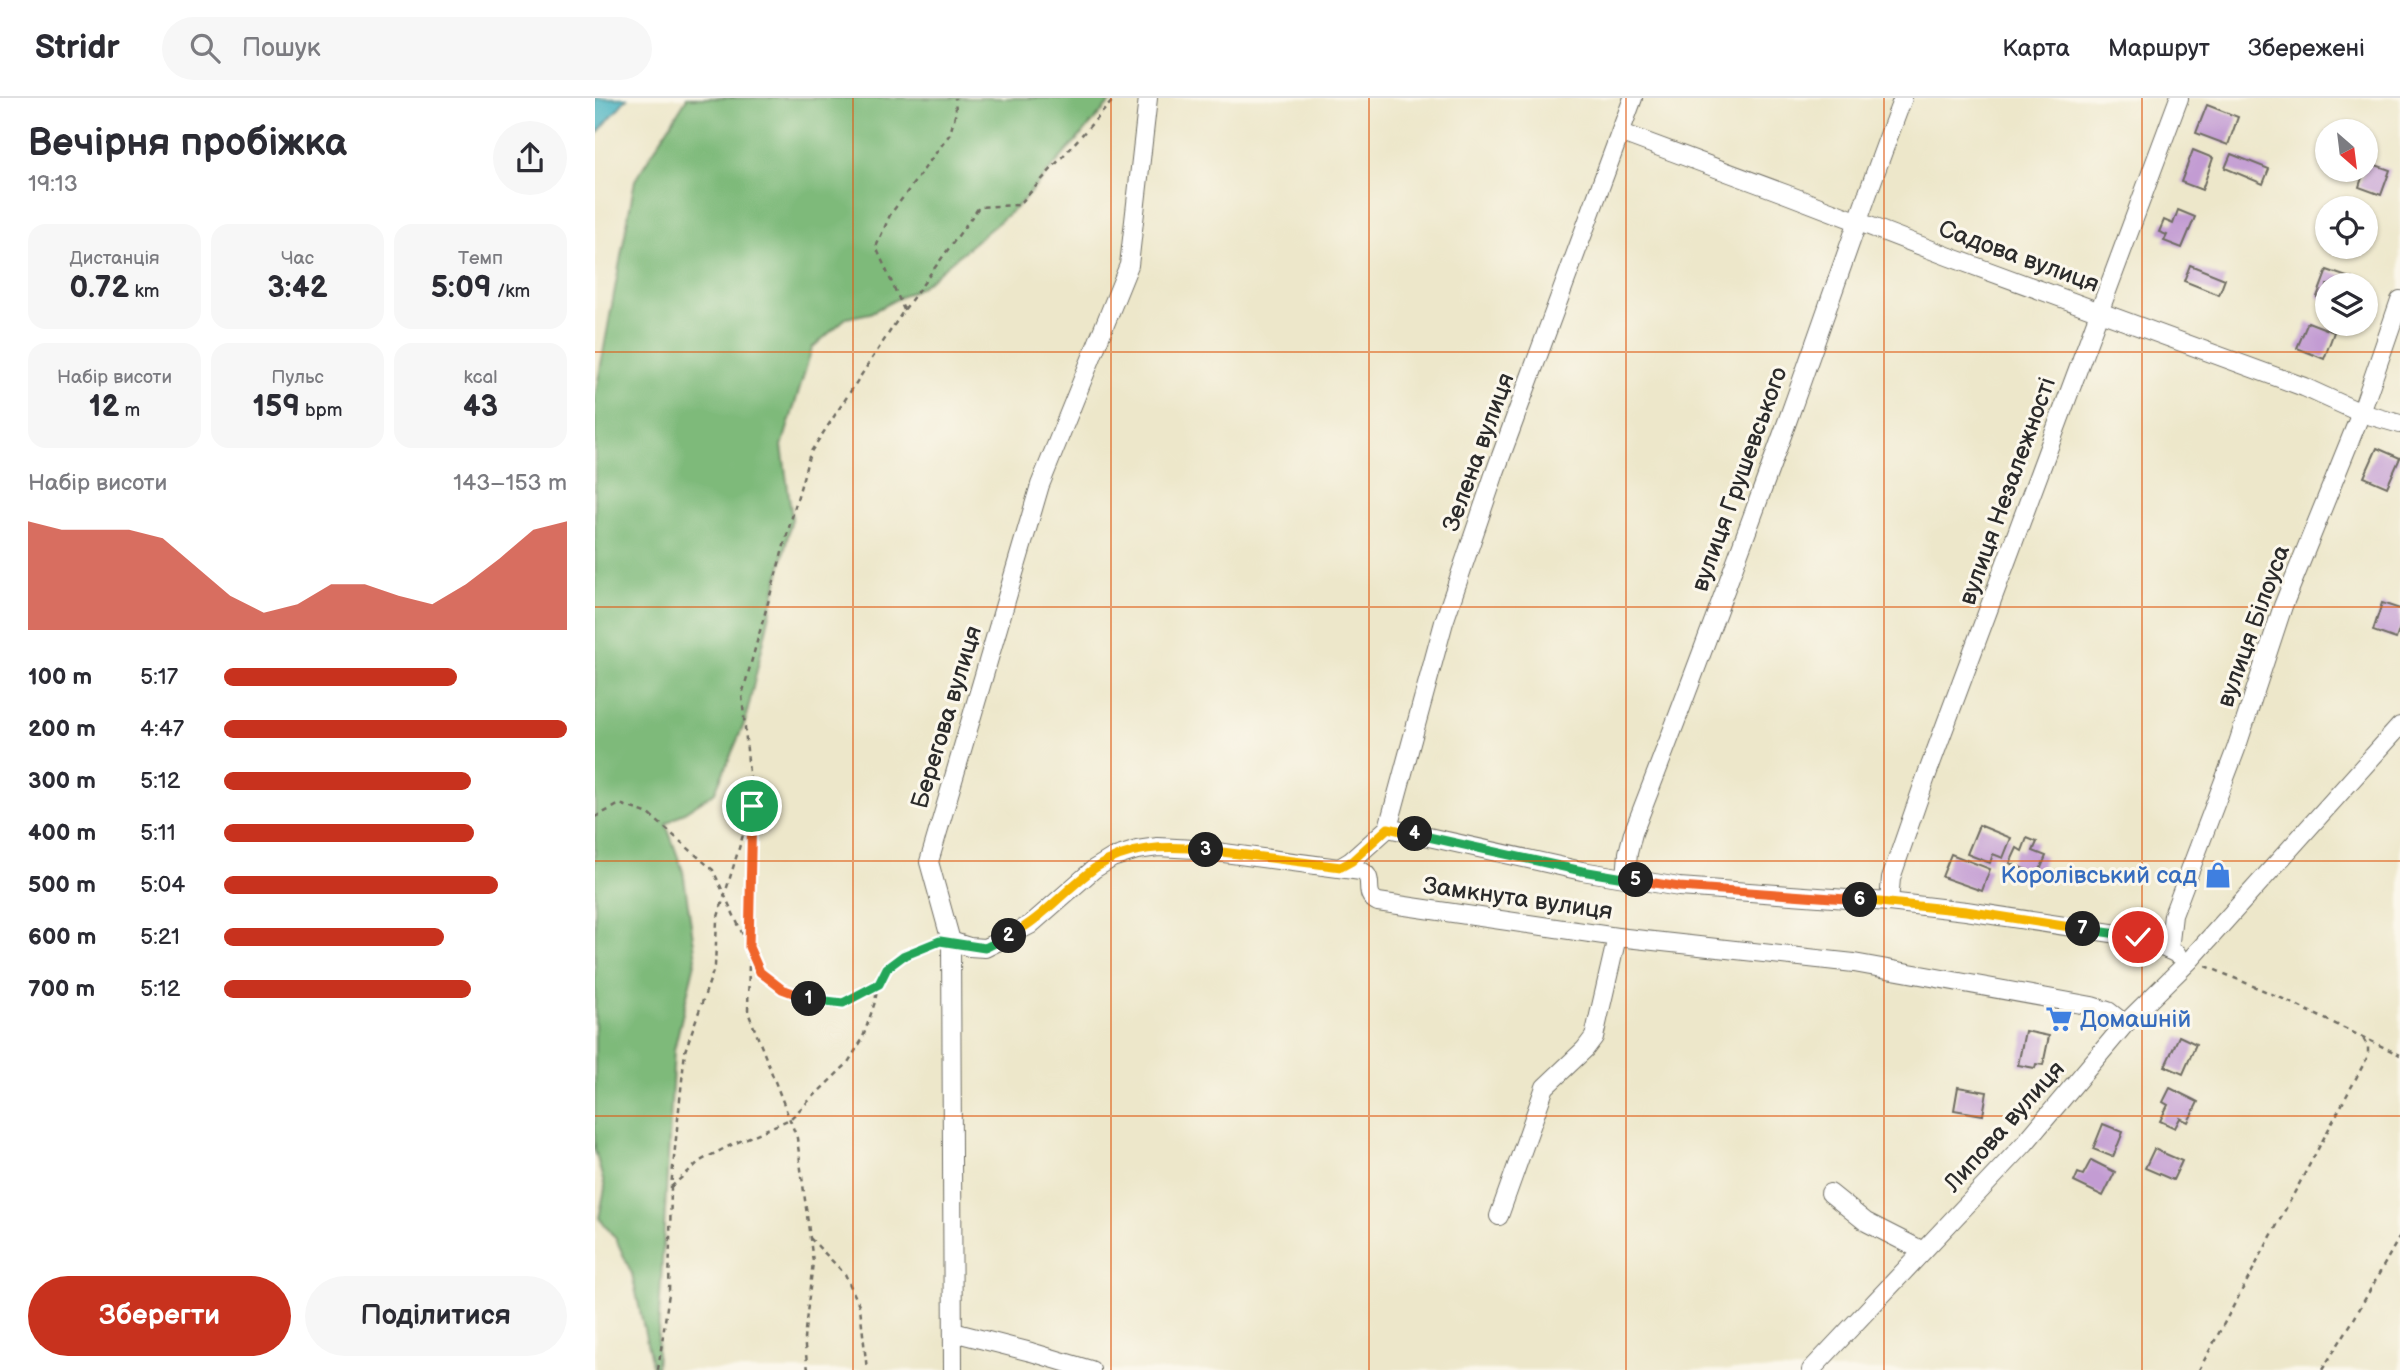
<!DOCTYPE html>
<html lang="uk">
<meta charset="utf-8">
<style>
:root{--surface:#fff;--page:#f7f7f7;--text:#2b2b33;--muted:#7c7c81;--line:#e1e1e2;--accent:#c8321e}
body{margin:0;font-family:"Balsamiq Sans",sans-serif;background:var(--page);color:var(--text);height:100vh;display:flex;flex-direction:column;font-size:26px;white-space:nowrap}
*{box-sizing:border-box;margin:0}
p{font-size:23px;color:var(--muted)}
.icon{flex:none;width:38px;height:38px;fill:none;stroke:currentColor;stroke-width:2;stroke-linecap:round;stroke-linejoin:round}
.map{position:relative;flex:1;overflow:hidden}
.details{display:flex;flex-direction:column;background:var(--surface);width:595px}
.details>*{flex:none}
.needle{width:46px;rotate:152deg}
.controls{position:absolute;left:1720px;top:21px;display:grid;gap:14px}
.controls a{display:grid;place-items:center;width:63px;height:63px;border-radius:50%;background:var(--surface);box-shadow:0 2px 5px #0004;font-size:35px}
.pin{position:absolute;display:grid;place-items:center;width:60px;height:60px;color:#fff;margin:-30px;border:4px solid #fff;border-radius:50%;box-shadow:0 2px 7px #0007}
.km{position:absolute;width:35px;height:35px;margin:-18px;border-radius:50%;background:#222;color:#fff;font-size:19px;line-height:35px;text-align:center}
.round{display:grid;place-items:center;flex:none;width:74px;height:74px;border-radius:37px;background:var(--page)}
.overview{display:flex;align-items:center;justify-content:space-between;height:119px;padding:0 28px}
h1{font-size:38px;font-weight:600;line-height:52px}
.figures{display:grid;grid-template-columns:repeat(3,1fr);gap:10px;height:119px;padding:7px 28px}
.figures div{display:grid;align-content:center;border-radius:18px;background:var(--page);text-align:center}
.figures b{font-size:30px;font-weight:600}
.figures small{font-size:19px;font-weight:400}
.figures p{font-size:19px}
.chart{height:196px;padding:14px 28px}
.chart p{display:flex;justify-content:space-between}
.chart svg{width:100%;height:126px;margin-top:7px;fill:var(--accent);opacity:.7}
.button{display:flex;gap:14px;margin-top:auto;padding:14px 28px}
.button a{flex:1;height:80px;border-radius:42px;background:var(--accent);color:#fff;font-size:28px;font-weight:600;line-height:80px;text-align:center}
.button a+a{background:var(--page);color:var(--text)}
ul{padding:0 28px;list-style:none;font-size:23px}
li{display:grid;grid-template-columns:112px 84px 1fr;align-items:center;height:52px}
li i{height:18px;border-radius:9px;background:var(--accent)}
header{display:flex;align-items:center;gap:42px;box-sizing:border-box;height:98px;padding:0 35px;background:var(--surface);border-bottom:2px solid var(--line)}
header strong{font-size:33px}
nav{display:flex;gap:38px;margin-inline-start:auto;font-size:24px}
.search{width:490px;height:63px;background:var(--page);display:flex;align-items:center;gap:18px;box-sizing:border-box;padding:0 24px;border-radius:38px;color:var(--muted);font-size:26px}
main{display:flex;flex:1;min-height:0}
.map>svg:first-child{display:block}
</style>
<header>
<strong>Stridr</strong>
<div class="search"><svg class="icon" aria-label="search" viewBox="0 0 24 24"><circle cx="10" cy="10" r="6"/><path d="M15 15l6 6"/></svg>Пошук</div>
<nav><a>Карта</a><a>Маршрут</a><a>Збережені</a></nav>
</header>
<main>
<section class="details">
<div class="overview"><div><h1>Вечірня пробіжка</h1><p>19:13</p></div><a class="round"><svg class="icon" aria-label="share" viewBox="0 0 24 24"><path d="M12 15V3M7 8l5-5 5 5M5 13v7h14v-7"/></svg></a></div>
<div class="figures">
<div><p>Дистанція</p><b>0.72<small> km</small></b></div>
<div><p>Час</p><b>3:42</b></div>
<div><p>Темп</p><b>5:09<small> /km</small></b></div>
</div>
<div class="figures">
<div><p>Набір висоти</p><b>12<small> m</small></b></div>
<div><p>Пульс</p><b>159<small> bpm</small></b></div>
<div><p>kcal</p><b>43</b></div>
</div>
<div class="chart"><p><span>Набір висоти</span>143–153 m</p>
<svg viewBox="0 0 160 44" preserveAspectRatio="none"><path d="M0 44V6L10 9L20 9L30 9L40 12L50 22L60 32L70 38L80 35L90 28L100 28L110 32L120 35L130 28L140 19L150 9L160 6V44z"/></svg>
</div>
<ul>
<li><b>100 m</b>5:17<i style="width:68%"></i></li>
<li><b>200 m</b>4:47<i style="width:100%"></i></li>
<li><b>300 m</b>5:12<i style="width:72%"></i></li>
<li><b>400 m</b>5:11<i style="width:73%"></i></li>
<li><b>500 m</b>5:04<i style="width:80%"></i></li>
<li><b>600 m</b>5:21<i style="width:64%"></i></li>
<li><b>700 m</b>5:12<i style="width:72%"></i></li>
</ul>
<div class="button"><a>Зберегти</a><a>Поділитися</a></div>
</section>
<div class="map">
<svg width="1805" height="1272" viewBox="0 0 1805 1272">
<rect width="100%" height="100%" fill="#fbf7ec"/>
<filter id="ink" filterUnits="userSpaceOnUse"><feTurbulence type="fractalNoise" baseFrequency=".0143" numOctaves="2"/><feDisplacementMap in="SourceGraphic" scale="14" xChannelSelector="R" yChannelSelector="G"/><feConvolveMatrix kernelMatrix="1 2 1 2 8 2 1 2 1" color-interpolation-filters="sRGB"/></filter>
<filter id="wash" filterUnits="userSpaceOnUse"><feTurbulence type="fractalNoise" baseFrequency=".00686" numOctaves="4" result="noise"/><feDisplacementMap in="SourceGraphic" scale="28" xChannelSelector="R" yChannelSelector="G"/><feGaussianBlur stdDeviation="1.57" result="paint"/><feColorMatrix in="noise" values="0 0 0 0 0 0 0 0 0 0 0 0 0 0 0 0 0 1.4 0 .05"/><feComposite in="paint" operator="in"/></filter>
<g filter="url(#wash)">
<rect width="100%" height="100%" fill="#ede7ca"/>
<path fill="#7eba7a" stroke="#547252" stroke-width="2" d="M 92,0 L 519,0 L 424,107 L 327,188 L 275,215 L 251,220 L 217,250 L 187,348 L 197,420 L 150,624 L 120,694 L 71,726 L 88,773 L 101,860 L 79,952 L 61,1272 L 58,1272 L 37,1176 L 21,1141 L 4,1120 L 10,1090 L 0,1052 L 0,299 L 40,82 Z"/>
<path fill="#42b0bf" stroke="#366e75" stroke-width="2" d="M 0,0 L 32,0 L 0,38 Z"/>
<g id="blocks">
<g fill="#c39cd3">
<path d="M 1612,7 L 1643,19 L 1633,47 L 1601,35 Z"/>
<path d="M 1598,52 L 1618,60 L 1607,92 L 1586,84 Z"/>
<path d="M 1636,56 L 1674,71 L 1668,86 L 1630,70 Z"/>
<path d="M 1772,64 L 1795,72 L 1786,97 L 1764,89 Z"/>
<path d="M 1583,112 L 1600,119 L 1587,150 L 1569,143 L 1572,137 L 1564,134 L 1569,122 L 1578,126 Z"/>
<path d="M 1595,167 L 1630,181 L 1624,197 L 1589,183 Z"/>
<path d="M 1732,172 L 1758,181 L 1756,187 L 1732,187 L 1732,203 L 1722,199 Z"/>
<path d="M 1713,224 L 1739,234 L 1729,261 L 1702,250 Z"/>
<path d="M 1782,350 L 1805,360 L 1792,389 L 1769,379 Z"/>
<path d="M 1787,505 L 1805,511 L 1805,529 L 1801,541 L 1778,533 Z"/>
<path d="M 1384,727 L 1416,740 L 1408,760 L 1398,756 L 1395,765 L 1372,756 Z"/>
<path d="M 1432,740 L 1442,744 L 1438,753 L 1451,758 L 1443,777 L 1415,765 L 1422,750 L 1427,753 Z"/>
<path d="M 1356,756 L 1395,771 L 1387,793 L 1347,779 Z"/>
<path d="M 1430,933 L 1454,938 L 1448,967 L 1441,966 L 1440,970 L 1423,967 Z"/>
<path d="M 1584,938 L 1601,946 L 1588,976 L 1570,968 Z"/>
<path d="M 1363,989 L 1392,994 L 1388,1017 L 1359,1012 Z"/>
<path d="M 1575,990 L 1603,1004 L 1593,1024 L 1585,1020 L 1580,1030 L 1565,1023 L 1573,1007 L 1568,1004 Z"/>
<path d="M 1508,1026 L 1528,1034 L 1518,1059 L 1498,1051 Z"/>
<path d="M 1559,1051 L 1587,1063 L 1578,1082 L 1550,1070 Z"/>
<path d="M 1496,1062 L 1520,1074 L 1508,1098 L 1479,1084 L 1483,1075 L 1488,1077 Z"/>
</g>
</g>
</g>
<g filter="url(#ink)">
<use href="#blocks" fill-opacity="0" stroke="#6f6d63" stroke-width="2"/>
<g fill="none" stroke-linecap="round" stroke-linejoin="round">
<g stroke="#6f6d63" stroke-width="20">
<g id="minor">
<path d="M 1027,35 L 1191,96 L 1355,159 L 1709,289 L 1766,315 L 1805,326"/>
<path d="M 793,730 L 987,773 L 1084,789 L 1294,804 L 1371,813 L 1543,839 L 1574,852"/>
<path d="M 746,769 L 756,763 L 793,730 L 849,524 L 899,377 L 1038,0"/>
<path d="M 1031,780 L 1033,755 L 1038,735 C 1091,599 1142,461 1192,324 C 1231,216 1267,107 1308,0"/>
<path d="M 1294,804 L 1296,780 L 1331,679 L 1584,0"/>
<path d="M 356,843 L 374,849 L 390,850 L 412,839 L 435,827 L 499,771 L 517,760 L 542,752 L 563,749 L 599,751 L 766,773 C 782,780 766,796 783,804 L 1022,839 L 1259,865 L 1497,908 L 1513,913 L 1530,926"/>
<path d="M 1582,856 L 1574,852 L 1578,817 L 1641,651 L 1688,508 L 1766,315 L 1805,202"/>
<path d="M 1235,1095 L 1271,1124 L 1328,1153"/>
<path d="M 904,1118 L 950,989 L 990,951 L 999,939 L 1022,839"/>
<path d="M 358,1234 L 436,1254 L 496,1272"/>
<path d="M 358,1272 L 356,843 L 334,764 L 445,387 L 534,167 L 553,0"/>
<path d="M 1216,1272 L 1430,1045 L 1530,926 L 1595,862 L 1805,628"/>
</g>
</g>
<g stroke="#6f6d63" stroke-width="2.5" stroke-dasharray="5 5" stroke-linecap="butt">
<path d="M 309,212 L 281,149 L 295,117 L 355,36 L 361,14 L 360,0"/>
<path d="M 0,719 L 25,706 L 54,716 L 118,772 L 165,874 L 187,891 L 211,901 L 248,905 L 282,887"/>
<path d="M 1611,868 L 1684,899 L 1805,957"/>
<path d="M 76,1089 L 105,1063 L 132,1049 L 195,1021 L 252,966 L 267,942 L 280,904 L 283,886 L 292,870 L 308,858 L 341,844"/>
<path d="M 215,1140 L 250,1176 L 265,1209 L 272,1272"/>
<path d="M 63,1272 L 74,1195 L 76,1089 L 90,953 L 120,868 L 122,822 L 156,711"/>
<path d="M 213,1272 L 209,1241 L 218,1164 L 202,1040 L 153,914 L 157,708 L 147,597 L 215,355 L 309,212 L 384,109 L 424,107 L 520,0"/>
<path d="M 1604,1272 L 1773,958 L 1773,949 L 1768,940"/>
<path d="M 1727,1272 L 1759,1221 L 1805,1138"/>
</g>
<use href="#minor" stroke="#fff" stroke-width="18"/>
</g>
</g>
<g fill="none" stroke-linecap="round" stroke-linejoin="round" filter="url(#ink)">
<g stroke="#fff" stroke-width="14">
<path id="split-1" d="M 157,708 L 154,849 L 165,874 L 187,891 L 214,901"/>
</g>
<g stroke="#fff" stroke-width="14">
<path id="split-2" d="M 214,901 L 248,905 L 284,886 L 292,870 L 308,858 L 345,843 L 390,850 L 414,838"/>
</g>
<g stroke="#fff" stroke-width="14">
<path id="split-3" d="M 414,838 C 448,821 469,792 500,770 C 533,748 572,747 611,752"/>
</g>
<g stroke="#fff" stroke-width="14">
<path id="split-4" d="M 611,752 L 746,769 L 757,763 L 793,730 L 820,736"/>
</g>
<g stroke="#fff" stroke-width="14">
<path id="split-5" d="M 820,736 L 987,773 L 1041,782"/>
</g>
<g stroke="#fff" stroke-width="14">
<path id="split-6" d="M 1041,782 L 1084,789 L 1265,802"/>
</g>
<g stroke="#fff" stroke-width="14">
<path id="split-7" d="M 1265,802 L 1371,813 L 1488,831"/>
</g>
<g stroke="#fff" stroke-width="14">
<path id="split-8" d="M 1488,831 L 1543,839"/>
</g>
<use href="#split-1" stroke="#f0652b" stroke-width="9"/>
<use href="#split-2" stroke="#22a559" stroke-width="9"/>
<use href="#split-3" stroke="#f5b400" stroke-width="9"/>
<use href="#split-4" stroke="#f5b400" stroke-width="9"/>
<use href="#split-5" stroke="#22a559" stroke-width="9"/>
<use href="#split-6" stroke="#f0652b" stroke-width="9"/>
<use href="#split-7" stroke="#f5b400" stroke-width="9"/>
<use href="#split-8" stroke="#22a559" stroke-width="9"/>
</g>
<path fill="none" stroke="#df570e" stroke-width="2" stroke-opacity="0.55" d="M 258,0 L 258,1272M 516,0 L 516,1272M 774,0 L 774,1272M 1031,0 L 1031,1272M 1289,0 L 1289,1272M 1547,0 L 1547,1272M 0,254 L 1805,254M 0,509 L 1805,509M 0,763 L 1805,763M 0,1018 L 1805,1018"/>
<defs>
<g id="shop-bare" transform="scale(2.1)"><path d="M-5-2.5h2.3a2.7 3.5 0 0 1 5.4 0H5L5.5 6h-11ZM-1.5-2.5h3a1.5 2.3 0 0 0-3 0Z" fill="#3f7fe0" stroke="#fbf7ec" stroke-width="2.5" paint-order="stroke"/></g>
<g id="supermarket-bare" transform="scale(2.1)"><path d="M-6-5.5h2.5l.6 2H6L4.5 2H-2.5L-4.4-4H-6ZM-1.5 3.2a1.3 1.3 0 1 0 .1 0ZM3 3.2a1.3 1.3 0 1 0 .1 0Z" fill="#3f7fe0" stroke="#fbf7ec" stroke-width="2.5" paint-order="stroke"/></g>
</defs>
<g fill-rule="evenodd">
<use href="#shop-bare" x="1623" y="777"/>
<use href="#supermarket-bare" x="1464" y="921"/>
</g>
<g text-anchor="middle" stroke-width="6" stroke-linejoin="round" paint-order="stroke">
<g font-size="24" fill="#2b2b2b" stroke="#fbf7ec">
<text transform="translate(1424 158) rotate(20)" y="8">Садова вулиця</text>
<text transform="translate(883 354) rotate(-70)" y="8">Зелена вулиця</text>
<text transform="translate(1144 381) rotate(-70)" y="8">вулиця Грушевського</text>
<text transform="translate(1412 393) rotate(-70)" y="8">вулиця Незалежності</text>
<text transform="translate(1658 528) rotate(-70)" y="8">вулиця Білоуса</text>
<text transform="translate(351 619) rotate(-73)" y="8">Берегова вулиця</text>
<text transform="translate(923 800) rotate(8)" y="8">Замкнута вулиця</text>
<text transform="translate(1409 1028) rotate(-48)" y="8">Липова вулиця</text>
</g>
<g font-size="24" fill="#366cbe" stroke="#fbf7ec" text-anchor="end">
<text x="1602" y="785">Королівський сад</text>
<text x="1485" y="929" text-anchor="start">Домашній</text>
</g>
</g>
</svg>
<div class="controls">
<a><svg class="needle" viewBox="-14 -14 28 28"><path d="M0-13l5 13h-10z" fill="#e53935"/><path d="M0 13l5-13h-10z" fill="#7c7c81"/></svg></a>
<a><svg class="icon" aria-label="locate" viewBox="0 0 24 24"><circle cx="12" cy="12" r="6"/><path d="M12 2v4M12 18v4M2 12h4M18 12h4"/></svg></a>
<a><svg class="icon" aria-label="layers" viewBox="0 0 24 24"><path d="M12 4l9 5-9 5-9-5zM3 14l9 5 9-5"/></svg></a>
</div>
<div class="pin" style="left:157px;top:708px;background:#1e9e55"><svg class="icon" aria-label="arrive" viewBox="0 0 24 24"><path d="M6 21V4h12l-3 4 3 4H6"/></svg></div>
<div class="pin" style="left:1543px;top:839px;background:#d93025"><svg class="icon" aria-label="check" viewBox="0 0 24 24"><path d="M5 12l5 5 9-10"/></svg></div>
<b class="km" style="left:214px;top:901px">1</b>
<b class="km" style="left:414px;top:838px">2</b>
<b class="km" style="left:611px;top:752px">3</b>
<b class="km" style="left:820px;top:736px">4</b>
<b class="km" style="left:1041px;top:782px">5</b>
<b class="km" style="left:1265px;top:802px">6</b>
<b class="km" style="left:1488px;top:831px">7</b>
</div>
</main>
